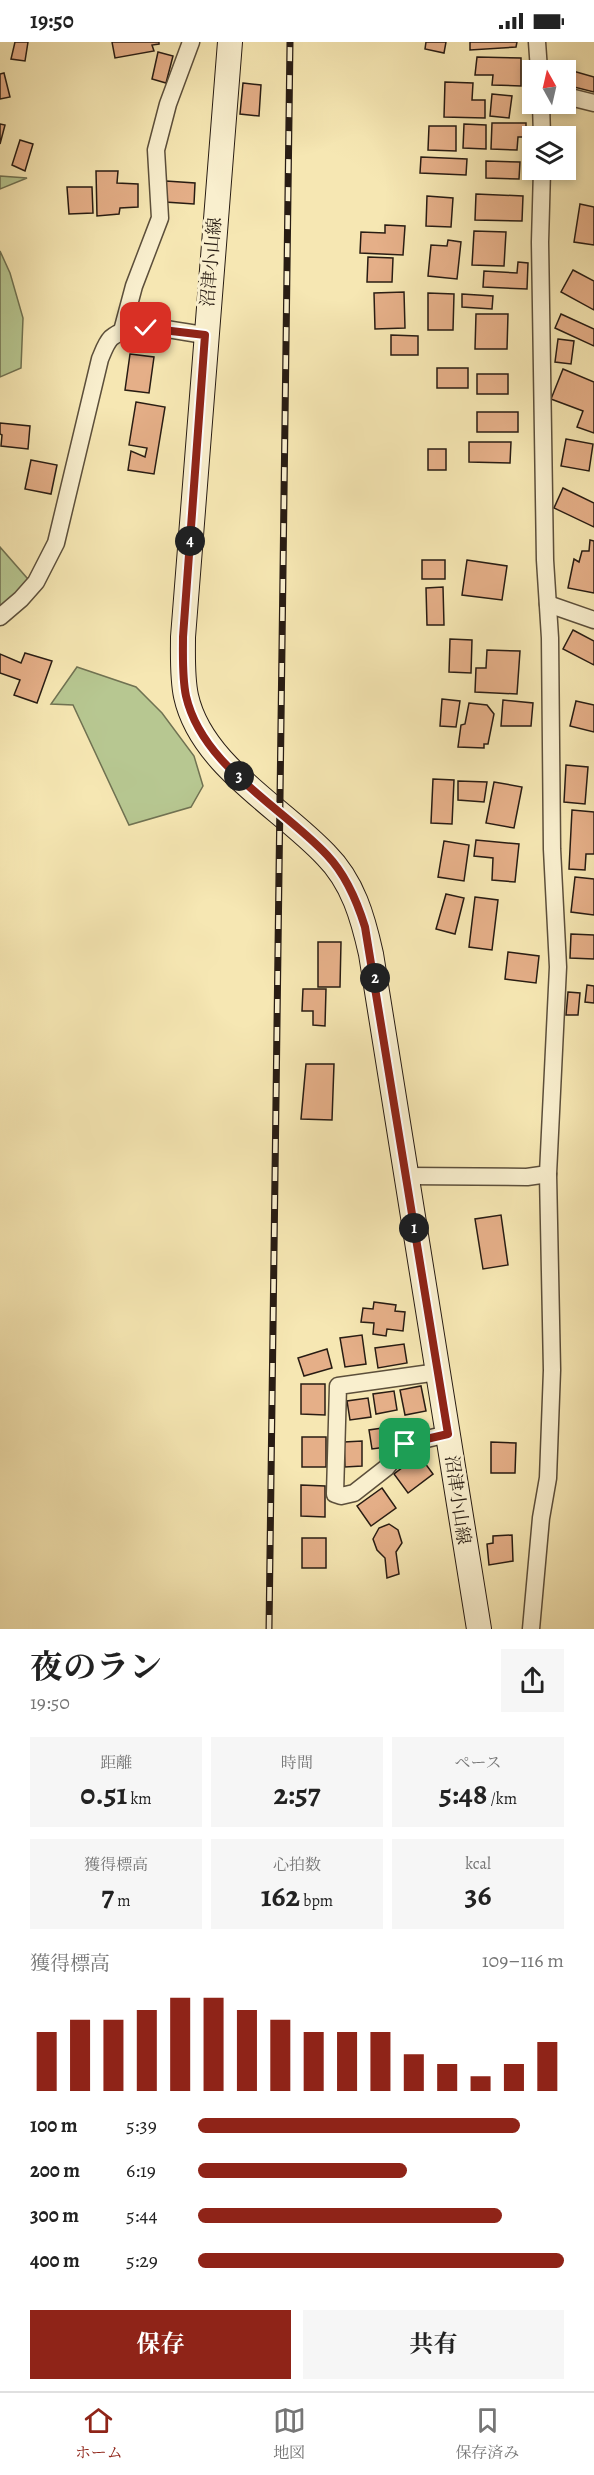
<!DOCTYPE html>
<html lang="ja">
<meta charset="utf-8">
<style>
:root{--surface:#fff;--page:#f6f6f6;--text:#222;--muted:#767676;--line:#e0e0e0;--accent:#8f2418}
body{margin:0;font-family:Alegreya,"Noto Serif JP",serif;background:var(--page);color:var(--text);height:100vh;display:flex;flex-direction:column;font-size:22px;white-space:nowrap}
*{box-sizing:border-box;margin:0}
p{font-size:20px;color:var(--muted)}
.icon{flex:none;width:33px;height:33px;fill:none;stroke:currentColor;stroke-width:2;stroke-linecap:round;stroke-linejoin:round}
.map{position:relative;height:1587px;overflow:hidden}
.panel{display:flex;flex-direction:column;background:var(--surface);flex:1}
.panel>*{flex:none}
.needle{width:39px;rotate:352deg}
.controls{position:absolute;left:522px;top:18px;display:grid;gap:12px}
.controls a{display:grid;place-items:center;width:54px;height:54px;border-radius:0px;background:var(--surface);box-shadow:0 3px 9px #0003;font-size:30px}
.pin{position:absolute;display:grid;place-items:center;width:51px;height:51px;color:#fff;margin:-26px;border-radius:12px;box-shadow:0 3px 9px #0006}
.km{position:absolute;width:30px;height:30px;margin:-15px;border-radius:50%;background:#222;color:#fff;font-size:16px;line-height:30px;text-align:center}
.round{display:grid;place-items:center;flex:none;width:63px;height:63px;border-radius:0px;background:var(--page)}
.headline{display:flex;align-items:center;justify-content:space-between;height:102px;padding:0 30px}
h1{font-size:33px;font-weight:700;line-height:45px}
.metrics{display:grid;grid-template-columns:repeat(3,1fr);gap:9px;height:102px;padding:6px 30px}
.metrics div{display:grid;align-content:center;border-radius:0px;background:var(--page);text-align:center}
.metrics b{font-size:30px;font-weight:700}
.metrics small{font-size:16px;font-weight:400}
.metrics p{font-size:16px}
.chart{height:168px;padding:12px 30px}
.chart p{display:flex;justify-content:space-between}
.chart svg{width:100%;height:108px;margin-top:6px;stroke:var(--accent);stroke-width:6}
.action{display:flex;gap:12px;margin-top:auto;padding:12px 30px}
.action a{flex:1;height:69px;border-radius:0px;background:var(--accent);color:#fff;font-size:24px;font-weight:700;line-height:69px;text-align:center}
.action a+a{background:var(--page);color:var(--text)}
ul{padding:0 30px;list-style:none;font-size:20px}
li{display:grid;grid-template-columns:96px 72px 1fr;align-items:center;height:45px}
li i{height:15px;border-radius:8px;background:var(--accent)}
.status{display:flex;justify-content:space-between;align-items:center;height:42px;padding:0 30px;background:var(--surface);direction:ltr}
.status svg{height:16px;fill:currentColor}
.tabs{display:flex;justify-content:space-around;align-items:center;height:84px;border-top:2px solid var(--line);background:var(--surface);font-size:16px;color:var(--muted)}
.tabs a{display:grid;justify-items:center;gap:3px}
.tabs .on{color:var(--accent)}
.map>svg:first-child{display:block}
</style>
<div class="status"><b>19:50</b><svg viewBox="0 0 49 12"><path d="M0 12V9h3v3zM5 12V6h3v6zM10 12V3h3v9zM15 12V0h3v12zM26 1h20v11H26zM47 4h2v5h-2z"/></svg></div>
<div class="map">
<svg width="594" height="1587" viewBox="0 0 594 1587">
<rect width="100%" height="100%" fill="#f6e7b3"/>
<filter id="stains"><feTurbulence type="fractalNoise" baseFrequency=".00333" numOctaves="4"/><feColorMatrix values="0 0 0 0 .2 0 0 0 0 .09 0 0 0 0 .02 0 0 0 .5 -.17"/></filter>
<radialGradient id="worn" r=".72"><stop offset=".6" stop-color="#630" stop-opacity="0"/><stop offset="1" stop-color="#630" stop-opacity=".3"/></radialGradient>
<g fill="#b7c791" stroke="#707252" stroke-width="1.5">
<path d="M 0,134 L 27,136 L 0,147 Z"/>
<path d="M 0,209 L 10,231 L 23,276 L 21,326 L 0,335 Z"/>
<path d="M 0,505 L 34,544 L 0,569 Z"/>
<path d="M 77,625 L 136,645 L 162,671 L 194,714 L 203,744 L 191,765 L 129,783 L 73,663 L 51,662 Z"/>
</g>
<g fill="#e5af88" stroke="#281c13" stroke-width="1.5">
<path d="M 15,0 L 28,0 L 25,19 L 11,17 Z"/>
<path d="M 112,0 L 159,0 L 159,2 L 152,3 L 154,9 L 115,16 Z"/>
<path d="M 426,0 L 446,0 L 444,11 L 425,7 Z"/>
<path d="M 470,0 L 517,0 L 516,5 L 470,8 Z"/>
<path d="M 158,10 L 173,14 L 166,41 L 152,37 Z"/>
<path d="M 477,15 L 521,16 L 521,44 L 492,43 L 493,33 L 475,33 Z"/>
<path d="M 559,25 L 594,35 L 594,50 L 566,43 L 566,28 L 558,28 Z"/>
<path d="M 4,31 L 10,55 L 0,57 L 0,32 Z"/>
<path d="M 445,40 L 473,41 L 472,58 L 485,58 L 485,76 L 444,75 Z"/>
<path d="M 243,41 L 261,43 L 259,74 L 240,72 Z"/>
<path d="M 492,52 L 512,54 L 509,76 L 490,74 Z"/>
<path d="M 492,81 L 526,81 L 526,95 L 518,95 L 517,108 L 491,107 Z"/>
<path d="M 0,82 L 5,83 L 0,102 Z"/>
<path d="M 464,82 L 486,83 L 486,107 L 463,106 Z"/>
<path d="M 429,84 L 456,84 L 456,109 L 428,108 Z"/>
<path d="M 20,98 L 33,102 L 25,129 L 12,123 Z"/>
<path d="M 421,115 L 467,117 L 466,133 L 420,131 Z"/>
<path d="M 486,119 L 520,120 L 519,137 L 486,136 Z"/>
<path d="M 96,129 L 118,129 L 117,141 L 138,142 L 138,165 L 120,166 L 119,172 L 97,174 Z"/>
<path d="M 166,139 L 195,141 L 194,162 L 165,160 Z"/>
<path d="M 67,145 L 92,145 L 93,171 L 69,172 Z"/>
<path d="M 476,152 L 523,154 L 522,179 L 475,178 Z"/>
<path d="M 427,154 L 453,156 L 451,185 L 426,184 Z"/>
<path d="M 580,162 L 594,165 L 594,203 L 574,200 Z"/>
<path d="M 385,183 L 405,184 L 403,213 L 360,211 L 361,190 L 385,191 Z"/>
<path d="M 474,189 L 506,190 L 504,224 L 472,223 Z"/>
<path d="M 448,198 L 461,200 L 457,237 L 428,234 L 431,203 L 447,204 Z"/>
<path d="M 368,215 L 393,216 L 392,240 L 367,240 Z"/>
<path d="M 518,220 L 528,221 L 527,247 L 483,245 L 484,229 L 517,231 Z"/>
<path d="M 573,228 L 594,239 L 594,268 L 561,250 Z"/>
<path d="M 404,250 L 405,286 L 375,287 L 374,251 Z"/>
<path d="M 428,251 L 454,252 L 453,288 L 428,288 Z"/>
<path d="M 462,252 L 493,254 L 492,267 L 462,265 Z"/>
<path d="M 476,272 L 508,272 L 507,307 L 475,307 Z"/>
<path d="M 561,272 L 594,287 L 594,304 L 555,286 Z"/>
<path d="M 391,293 L 418,294 L 418,313 L 391,313 Z"/>
<path d="M 558,297 L 574,299 L 571,322 L 555,320 Z"/>
<path d="M 130,312 L 154,315 L 149,351 L 125,348 Z"/>
<rect x="437" y="326" width="31" height="20"/>
<path d="M 563,327 L 594,340 L 594,391 L 577,385 L 583,369 L 551,357 Z"/>
<rect x="477" y="332" width="31" height="20"/>
<path d="M 136,360 L 165,365 L 154,432 L 128,428 L 131,409 L 145,415 L 147,406 L 129,403 Z"/>
<rect x="477" y="370" width="41" height="20"/>
<path d="M 0,381 L 30,384 L 28,407 L 1,404 L 2,393 L 0,392 Z"/>
<path d="M 566,397 L 593,402 L 589,429 L 561,424 Z"/>
<path d="M 469,400 L 511,400 L 510,421 L 469,420 Z"/>
<rect x="428" y="407" width="18" height="21"/>
<path d="M 31,418 L 57,423 L 51,452 L 25,447 Z"/>
<path d="M 563,446 L 594,461 L 594,485 L 554,466 Z"/>
<path d="M 590,498 L 594,499 L 594,551 L 568,546 L 574,517 L 579,520 L 582,509 L 589,509 Z"/>
<rect x="422" y="518" width="23" height="19"/>
<path d="M 467,518 L 507,524 L 502,558 L 462,553 Z"/>
<path d="M 443,545 L 444,583 L 427,583 L 426,546 Z"/>
<path d="M 573,588 L 594,599 L 594,623 L 563,607 Z"/>
<path d="M 450,597 L 472,598 L 471,631 L 449,630 Z"/>
<path d="M 487,608 L 520,609 L 517,652 L 475,650 L 476,626 L 486,626 Z"/>
<path d="M 25,611 L 52,619 L 37,661 L 14,653 L 20,638 L 0,631 L 0,612 L 21,621 Z"/>
<path d="M 442,657 L 460,659 L 456,685 L 440,684 Z"/>
<path d="M 503,658 L 533,661 L 531,684 L 501,684 Z"/>
<path d="M 576,659 L 594,663 L 594,690 L 570,684 Z"/>
<path d="M 469,661 L 487,663 L 494,672 L 488,702 L 484,702 L 484,706 L 458,705 L 461,683 L 465,682 Z"/>
<path d="M 566,723 L 588,725 L 585,762 L 564,760 Z"/>
<path d="M 433,737 L 454,738 L 452,782 L 431,781 Z"/>
<path d="M 458,739 L 487,740 L 484,760 L 458,758 Z"/>
<path d="M 494,740 L 522,745 L 514,786 L 486,781 Z"/>
<path d="M 572,768 L 594,770 L 594,812 L 586,812 L 585,828 L 569,827 Z"/>
<path d="M 476,798 L 519,802 L 515,840 L 492,838 L 493,816 L 474,814 Z"/>
<path d="M 444,799 L 469,803 L 464,839 L 438,835 Z"/>
<path d="M 575,835 L 594,837 L 594,873 L 571,870 Z"/>
<path d="M 446,852 L 464,856 L 455,892 L 436,887 Z"/>
<path d="M 475,855 L 498,858 L 492,908 L 469,905 Z"/>
<path d="M 571,892 L 594,893 L 594,917 L 570,916 Z"/>
<path d="M 318,900 L 341,900 L 340,945 L 318,945 Z"/>
<path d="M 508,910 L 539,914 L 536,941 L 505,937 Z"/>
<path d="M 587,943 L 594,944 L 594,961 L 585,960 Z"/>
<path d="M 303,947 L 326,947 L 325,984 L 313,983 L 313,969 L 302,969 Z"/>
<path d="M 568,950 L 580,951 L 578,973 L 566,973 Z"/>
<path d="M 306,1022 L 334,1022 L 332,1078 L 301,1077 Z"/>
<path d="M 501,1173 L 508,1223 L 483,1227 L 475,1177 Z"/>
<path d="M 374,1260 L 396,1263 L 395,1269 L 405,1270 L 403,1289 L 387,1287 L 386,1294 L 373,1292 L 374,1281 L 361,1280 L 363,1266 L 373,1267 Z"/>
<path d="M 362,1293 L 366,1322 L 345,1325 L 340,1296 Z"/>
<path d="M 404,1302 L 407,1321 L 378,1326 L 375,1306 Z"/>
<path d="M 327,1307 L 332,1326 L 304,1334 L 298,1316 Z"/>
<path d="M 301,1342 L 325,1342 L 325,1373 L 301,1372 Z"/>
<path d="M 421,1344 L 426,1369 L 405,1373 L 400,1348 Z"/>
<path d="M 394,1349 L 397,1368 L 376,1372 L 373,1352 Z"/>
<path d="M 368,1356 L 371,1375 L 350,1378 L 347,1359 Z"/>
<path d="M 389,1385 L 393,1404 L 372,1407 L 369,1388 Z"/>
<rect x="302" y="1395" width="24" height="30"/>
<path d="M 362,1399 L 362,1424 L 345,1425 L 344,1400 Z"/>
<path d="M 491,1400 L 516,1401 L 515,1431 L 491,1431 Z"/>
<path d="M 419,1413 L 433,1432 L 408,1451 L 394,1432 Z"/>
<path d="M 301,1443 L 325,1444 L 325,1475 L 301,1474 Z"/>
<path d="M 382,1446 L 396,1466 L 371,1484 L 357,1464 Z"/>
<path d="M 389,1482 L 398,1488 L 402,1501 L 396,1510 L 399,1532 L 387,1536 L 385,1516 L 377,1508 L 373,1497 L 379,1486 Z"/>
<path d="M 512,1493 L 513,1519 L 489,1523 L 487,1502 L 493,1501 L 493,1494 Z"/>
<rect x="302" y="1496" width="24" height="30"/>
</g>
<g fill="none" stroke-linecap="round" stroke-linejoin="round">
<g stroke="#5c4f3b" stroke-width="19">
<g id="street">
<path d="M 537,0 L 539,28"/>
<path d="M 566,54 L 594,61"/>
<path d="M 541,62 L 542,94"/>
<path d="M 122,289 L 134,244 L 160,176 L 156,108 L 168,62 L 191,0"/>
<path d="M 548,562 L 594,578"/>
<path d="M 0,575 L 21,557 L 36,540 L 56,501 L 100,317 C 103,310 106,301 111,296 C 134,276 178,290 205,293"/>
<path d="M 406,1134 L 527,1135 L 548,1132"/>
<path d="M 438,1330 L 338,1344 L 335,1452 L 341,1454 L 354,1451 L 386,1426 L 405,1402 L 448,1392"/>
<path d="M 531,1587 L 541,1476 L 548,1436 L 552,1328 L 548,1132 L 558,925 L 552,807 L 550,596 L 545,518 L 540,200 L 542,128"/>
</g>
</g>
<g stroke="#281c13" stroke-width="26">
<path id="secondary" d="M 230,0 L 183,595 C 183,614 182,635 186,654 C 201,723 281,765 326,813 C 353,840 363,876 371,912 L 479,1587"/>
</g>
<use href="#street" stroke="#f9efce" stroke-width="16"/>
<use href="#secondary" stroke="#f9efce" stroke-width="24"/>
<g stroke="#281c13" stroke-width="7">
<path id="rail" d="M 269,1587 L 290,0"/>
</g>
<use href="#rail" stroke="#f9efce" stroke-width="4.5" stroke-dasharray="14" stroke-linecap="butt"/>
</g>
<g fill="none" stroke-linecap="round" stroke-linejoin="round">
<g stroke="#fff" stroke-width="12">
<path id="route" d="M 146,286 L 205,293 L 183,595 C 183,614 182,635 186,654 C 202,724 281,764 327,813 C 346,833 357,859 365,885 L 448,1392 L 405,1402"/>
</g>
<use href="#route" stroke="#8f2418" stroke-width="8"/>
</g>
<g text-anchor="middle" stroke-width="6" stroke-linejoin="round" paint-order="stroke">
<g font-size="18" fill="#281c13" stroke="#f9efce">
<text transform="translate(211 220) rotate(-85)" y="6">沼津小山線</text>
<text transform="translate(458 1458) rotate(82)" y="6">沼津小山線</text>
</g>
</g>
<rect width="100%" height="100%" filter="url(#stains)"/>
<rect width="100%" height="100%" fill="url(#worn)"/>
</svg>
<div class="controls">
<a><svg class="needle" viewBox="-14 -14 28 28"><path d="M0-13l5 13h-10z" fill="#e53935"/><path d="M0 13l5-13h-10z" fill="#767676"/></svg></a>
<a><svg class="icon" aria-label="layers" viewBox="0 0 24 24"><path d="M12 4l9 5-9 5-9-5zM3 14l9 5 9-5"/></svg></a>
</div>
<div class="pin" style="left:405px;top:1402px;background:#1e9e55"><svg class="icon" aria-label="arrive" viewBox="0 0 24 24"><path d="M6 21V4h12l-3 4 3 4H6"/></svg></div>
<div class="pin" style="left:146px;top:286px;background:#d93025"><svg class="icon" aria-label="check" viewBox="0 0 24 24"><path d="M5 12l5 5 9-10"/></svg></div>
<b class="km" style="left:414px;top:1186px">1</b>
<b class="km" style="left:375px;top:936px">2</b>
<b class="km" style="left:239px;top:734px">3</b>
<b class="km" style="left:190px;top:499px">4</b>
</div>
<section class="panel">
<div class="headline"><div><h1>夜のラン</h1><p>19:50</p></div><a class="round"><svg class="icon" aria-label="share" viewBox="0 0 24 24"><path d="M12 15V3M7 8l5-5 5 5M5 13v7h14v-7"/></svg></a></div>
<div class="metrics">
<div><p>距離</p><b>0.51<small> km</small></b></div>
<div><p>時間</p><b>2:57</b></div>
<div><p>ペース</p><b>5:48<small> /km</small></b></div>
</div>
<div class="metrics">
<div><p>獲得標高</p><b>7<small> m</small></b></div>
<div><p>心拍数</p><b>162<small> bpm</small></b></div>
<div><p>kcal</p><b>36</b></div>
</div>
<div class="chart"><p><span>獲得標高</span>109–116 m</p>
<svg viewBox="0 0 160 44" preserveAspectRatio="none"><path d="M5 44V20M15 44V15M25 44V15M35 44V11M45 44V6M55 44V6M65 44V11M75 44V15M85 44V20M95 44V20M105 44V20M115 44V29M125 44V33M135 44V38M145 44V33M155 44V24"/></svg>
</div>
<ul>
<li><b>100 m</b>5:39<i style="width:88%"></i></li>
<li><b>200 m</b>6:19<i style="width:57%"></i></li>
<li><b>300 m</b>5:44<i style="width:83%"></i></li>
<li><b>400 m</b>5:29<i style="width:100%"></i></li>
</ul>
<div class="action"><a>保存</a><a>共有</a></div>
</section>
<nav class="tabs">
<a class="on"><svg class="icon" aria-label="home" viewBox="0 0 24 24"><path d="M3 11l9-7 9 7M6 9v11h12V9"/></svg>ホーム</a>
<a><svg class="icon" aria-label="map" viewBox="0 0 24 24"><path d="M3 6l6-2 6 2 6-2v14l-6 2-6-2-6 2zM9 4v14M15 6v14"/></svg>地図</a>
<a><svg class="icon" aria-label="saved" viewBox="0 0 24 24"><path d="M7 4h10v16l-5-4-5 4z"/></svg>保存済み</a>
</nav>
